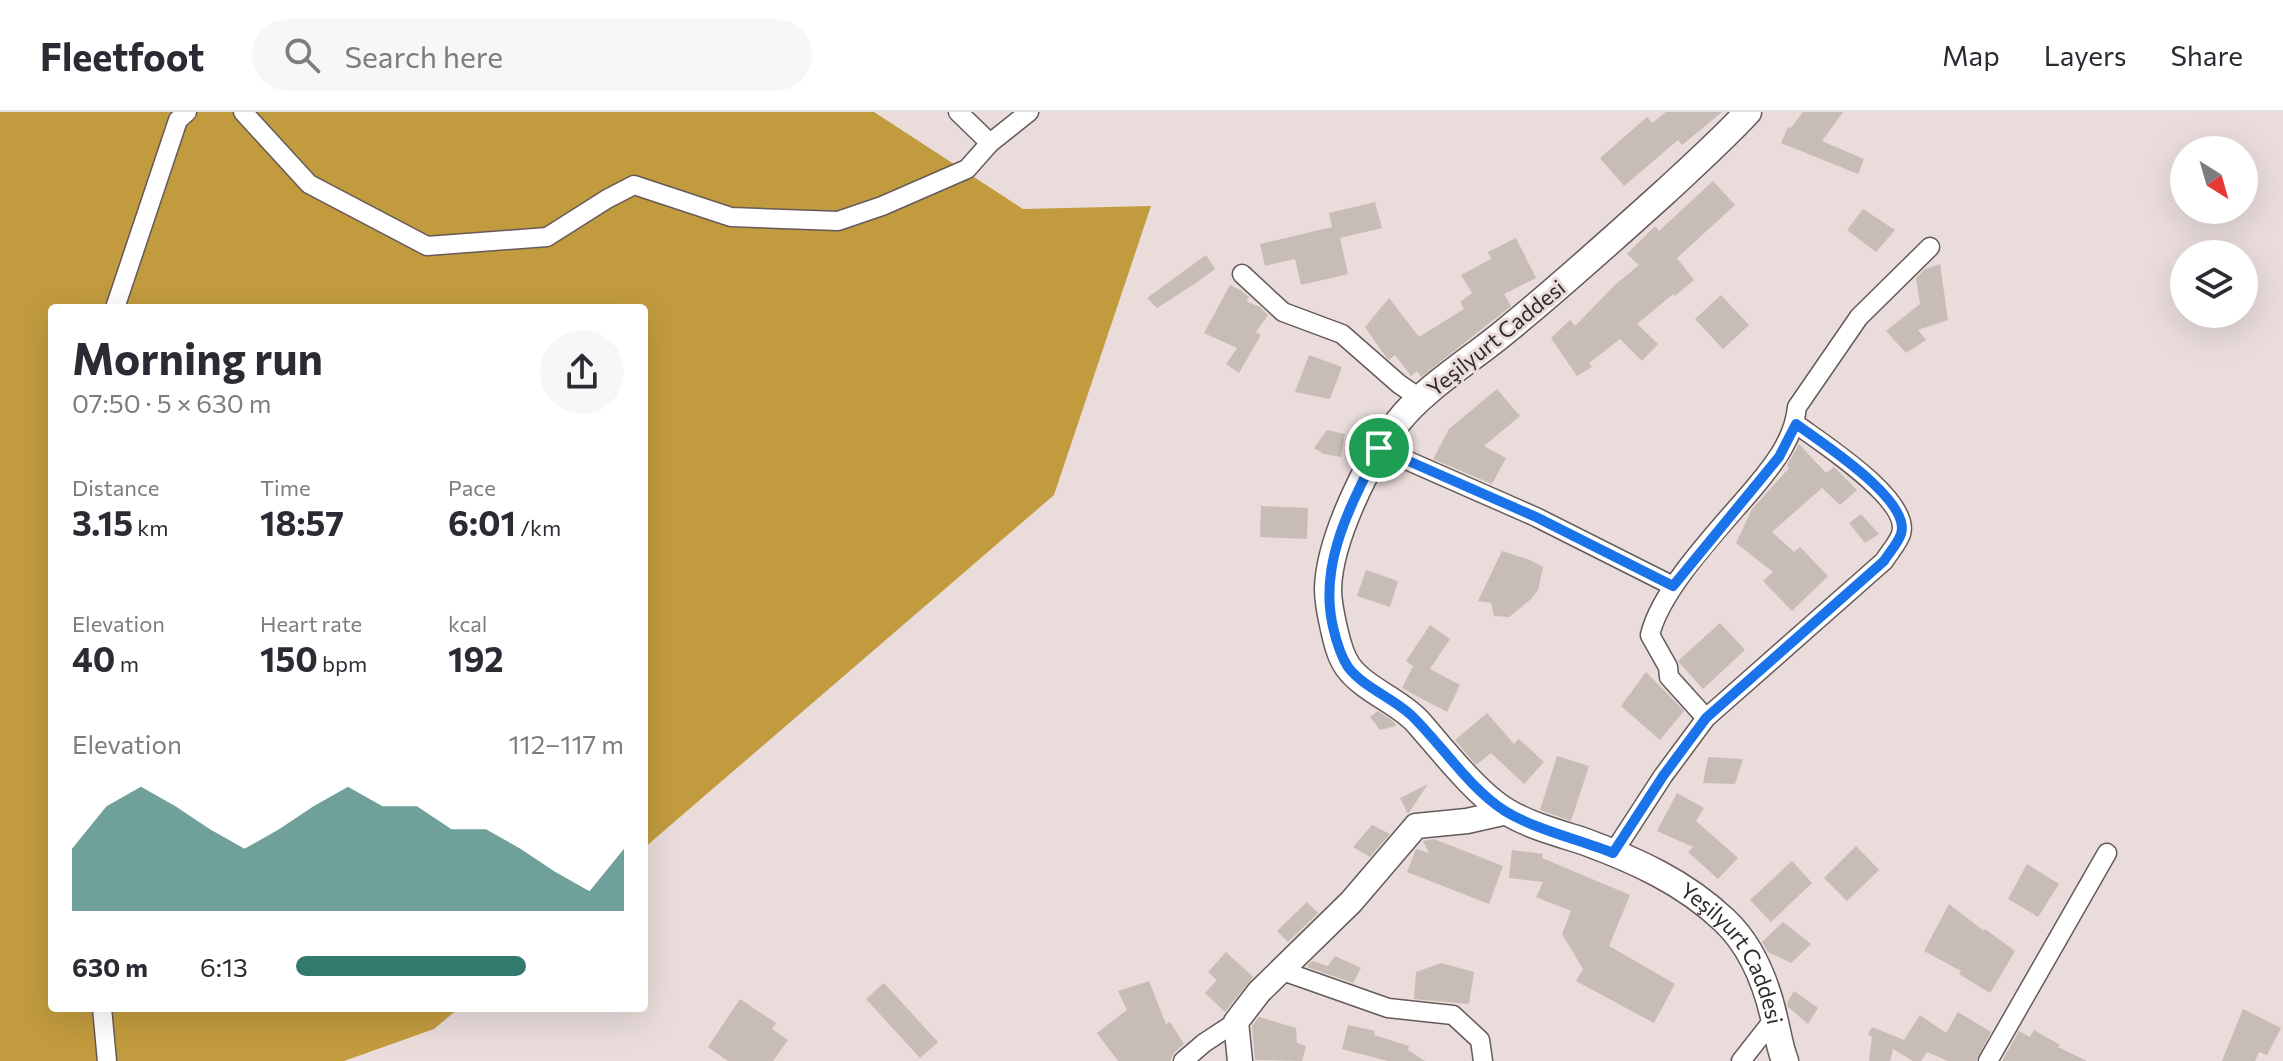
<!DOCTYPE html>
<meta charset="utf-8">
<style>
:root{--surface:#fff;--page:#f7f7f7;--text:#2b2b33;--muted:#7c7c81;--line:#e1e1e2;--accent:#33796e}
body{margin:0;font-family:Commissioner,sans-serif;background:var(--page);color:var(--text);height:100vh;display:flex;flex-direction:column;font-size:30px;white-space:nowrap}
*{box-sizing:border-box;margin:0}
p{font-size:26px;color:var(--muted)}
.icon{flex:none;width:44px;height:44px;fill:none;stroke:currentColor;stroke-width:2;stroke-linecap:round;stroke-linejoin:round}
.map{position:relative;flex:1;overflow:hidden}
.details{position:absolute;left:48px;top:192px;width:600px;height:708px;display:flex;flex-direction:column;background:var(--surface);border-radius:8px;box-shadow:0 8px 32px #0002}
.details>*{flex:none}
.needle{width:52px;rotate:143deg}
.controls{position:absolute;left:2170px;top:24px;display:grid;gap:16px}
.controls a{display:grid;place-items:center;width:88px;height:88px;border-radius:50%;background:var(--surface);box-shadow:0 8px 32px #0002;font-size:40px}
.pin{position:absolute;display:grid;place-items:center;width:68px;height:68px;color:#fff;margin:-34px;border:4px solid #fff;border-radius:50%;box-shadow:0 2px 8px #0007}
.round{display:grid;place-items:center;flex:none;width:84px;height:84px;border-radius:42px;background:var(--page)}
.head{display:flex;align-items:center;justify-content:space-between;height:136px;padding:0 24px}
h1{font-size:44px;font-weight:700;line-height:60px}
.figures{display:grid;grid-template-columns:repeat(3,1fr);gap:12px;height:136px;padding:8px 24px}
.figures div{display:grid;align-content:center}
.figures b{font-size:34px;font-weight:700}
.figures small{font-size:22px;font-weight:400}
.figures p{font-size:22px}
.chart{height:224px;padding:16px 24px}
.chart p{display:flex;justify-content:space-between}
.chart svg{width:100%;height:144px;margin-top:8px;fill:var(--accent);opacity:.7}
ul{padding:0 24px;list-style:none;font-size:26px}
li{display:grid;grid-template-columns:128px 96px 1fr;align-items:center;height:60px}
li i{height:20px;border-radius:10px;background:var(--accent)}
header{display:flex;align-items:center;gap:48px;box-sizing:border-box;height:112px;padding:0 40px;background:var(--surface);border-bottom:2px solid var(--line)}
header strong{font-size:38px}
nav{display:flex;gap:44px;margin-inline-start:auto;font-size:28px}
.search{width:560px;height:72px;background:var(--page);display:flex;align-items:center;gap:20px;box-sizing:border-box;padding:0 28px;border-radius:44px;color:var(--muted);font-size:30px}
.map>svg:first-child{display:block}
</style>
<header>
<strong>Fleetfoot</strong>
<div class="search"><svg class="icon" aria-label="search" viewBox="0 0 24 24"><circle cx="10" cy="10" r="6"/><path d="M15 15l6 6"/></svg>Search here</div>
<nav><a>Map</a><a>Layers</a><a>Share</a></nav>
</header>
<div class="map">
<svg width="2283" height="949" viewBox="0 0 2283 949">
<rect width="100%" height="100%" fill="#e9dcdb"/>
<path fill="#c29b3e" d="M 0,0 L 874,0 L 1023,97 L 1151,94 L 1054,383 L 644,736 L 644,196 L 52,196 L 52,896 L 459,896 L 434,917 L 344,949 L 0,949 Z"/>
<g fill="#c7bcb6">
<path d="M 1666,0 L 1722,0 L 1682,33 L 1678,28 L 1624,74 L 1600,46 L 1647,5 L 1652,11 Z"/>
<path d="M 1803,0 L 1843,0 L 1822,29 L 1864,47 L 1858,62 L 1781,31 L 1788,15 L 1791,16 Z"/>
<path d="M 1713,69 L 1735,93 L 1677,146 L 1694,168 L 1675,184 L 1673,182 L 1637,212 L 1658,232 L 1642,249 L 1620,227 L 1589,251 L 1592,255 L 1577,264 L 1551,226 L 1570,208 L 1575,214 L 1615,173 L 1639,153 L 1627,142 L 1655,114 L 1659,119 Z"/>
<path d="M 1375,90 L 1382,116 L 1340,126 L 1348,162 L 1301,173 L 1295,147 L 1265,154 L 1260,132 L 1332,115 L 1329,101 Z"/>
<path d="M 1863,97 L 1895,118 L 1876,140 L 1847,118 Z"/>
<path d="M 1516,126 L 1536,166 L 1504,182 L 1511,194 L 1421,265 L 1417,259 L 1411,264 L 1395,243 L 1389,248 L 1386,245 L 1365,215 L 1389,186 L 1419,225 L 1464,197 L 1460,190 L 1472,181 L 1461,163 L 1491,147 L 1488,140 Z"/>
<path d="M 1206,143 L 1215,157 L 1196,171 L 1157,196 L 1147,186 Z"/>
<path d="M 1940,152 L 1948,208 L 1918,218 L 1926,228 L 1906,241 L 1886,219 L 1920,192 L 1916,166 L 1925,157 Z"/>
<path d="M 1230,173 L 1242,179 L 1249,185 L 1246,189 L 1260,195 L 1268,203 L 1256,220 L 1261,223 L 1239,261 L 1226,252 L 1237,236 L 1204,221 Z"/>
<path d="M 1721,183 L 1749,213 L 1723,237 L 1695,207 Z"/>
<path d="M 1309,243 L 1342,255 L 1330,287 L 1295,280 Z"/>
<path d="M 1497,277 L 1520,304 L 1484,334 L 1506,346 L 1492,372 L 1433,347 L 1449,317 Z"/>
<path d="M 1327,318 L 1345,322 L 1341,345 L 1324,342 L 1314,336 Z"/>
<path d="M 1799,332 L 1826,361 L 1834,355 L 1857,378 L 1840,393 L 1822,376 L 1772,420 L 1794,440 L 1800,435 L 1828,464 L 1792,499 L 1763,469 L 1773,460 L 1736,431 L 1752,397 L 1789,356 L 1787,353 Z"/>
<path d="M 1261,394 L 1308,396 L 1307,427 L 1260,425 Z"/>
<path d="M 1861,402 L 1879,422 L 1865,431 L 1849,411 Z"/>
<path d="M 1502,439 L 1530,448 L 1543,455 L 1538,478 L 1530,488 L 1509,505 L 1494,504 L 1491,491 L 1478,489 Z"/>
<path d="M 1366,458 L 1398,469 L 1390,495 L 1357,484 Z"/>
<path d="M 1720,511 L 1745,538 L 1703,577 L 1678,549 Z"/>
<path d="M 1430,513 L 1450,527 L 1430,557 L 1460,573 L 1447,600 L 1402,576 L 1413,554 L 1406,549 Z"/>
<path d="M 1646,560 L 1684,599 L 1660,628 L 1621,594 Z"/>
<path d="M 1378,599 L 1393,609 L 1396,614 L 1380,618 L 1370,605 Z"/>
<path d="M 1487,601 L 1514,632 L 1519,627 L 1544,650 L 1524,672 L 1491,641 L 1476,653 L 1455,628 Z"/>
<path d="M 1557,644 L 1589,654 L 1571,709 L 1540,698 Z"/>
<path d="M 1708,645 L 1743,647 L 1735,672 L 1703,671 Z"/>
<path d="M 1428,672 L 1408,702 L 1400,686 Z"/>
<path d="M 1677,681 L 1704,696 L 1696,709 L 1738,746 L 1718,767 L 1688,740 L 1693,735 L 1657,719 Z"/>
<path d="M 1372,713 L 1390,722 L 1370,745 L 1353,735 Z"/>
<path d="M 1434,727 L 1503,754 L 1489,792 L 1407,760 L 1416,737 L 1429,741 L 1423,729 Z"/>
<path d="M 1856,734 L 1879,758 L 1847,789 L 1824,766 Z"/>
<path d="M 1512,738 L 1543,742 L 1542,746 L 1630,783 L 1609,834 L 1675,872 L 1654,911 L 1576,869 L 1583,857 L 1562,822 L 1571,799 L 1536,785 L 1543,770 L 1509,766 Z"/>
<path d="M 1792,749 L 1812,771 L 1771,810 L 1750,788 Z"/>
<path d="M 2027,752 L 2059,772 L 2038,805 L 2008,787 Z"/>
<path d="M 1307,790 L 1318,801 L 1288,830 L 1277,819 Z"/>
<path d="M 1949,792 L 1984,819 L 1985,817 L 2015,839 L 1990,881 L 1959,862 L 1961,859 L 1924,839 Z"/>
<path d="M 1783,810 L 1811,832 L 1791,851 L 1768,840 L 1762,830 Z"/>
<path d="M 1226,840 L 1253,865 L 1225,900 L 1205,881 L 1217,868 L 1208,860 Z"/>
<path d="M 1335,844 L 1361,856 L 1353,871 L 1307,855 L 1312,849 L 1328,854 Z"/>
<path d="M 1441,851 L 1474,860 L 1469,892 L 1414,887 L 1416,860 Z"/>
<path d="M 1149,869 L 1166,912 L 1170,910 L 1184,932 L 1175,940 L 1170,949 L 1118,949 L 1097,921 L 1127,898 L 1118,879 Z"/>
<path d="M 884,871 L 938,930 L 920,946 L 866,887 Z"/>
<path d="M 1794,879 L 1818,896 L 1808,912 L 1788,895 L 1787,891 Z"/>
<path d="M 740,887 L 776,911 L 772,917 L 788,928 L 773,949 L 728,949 L 708,935 Z"/>
<path d="M 2243,897 L 2281,916 L 2267,943 L 2259,940 L 2255,949 L 2222,949 Z"/>
<path d="M 1958,900 L 1991,920 L 1976,949 L 1948,949 L 1927,940 L 1921,949 L 1913,949 L 1893,937 L 1890,949 L 1869,949 L 1872,925 L 1868,922 L 1872,915 L 1904,928 L 1920,903 L 1946,921 Z"/>
<path d="M 1259,905 L 1296,916 L 1297,931 L 1306,934 L 1302,949 L 1255,948 L 1252,914 Z"/>
<path d="M 1348,913 L 1375,919 L 1374,923 L 1409,934 L 1408,938 L 1425,949 L 1388,949 L 1342,937 Z"/>
<path d="M 2034,918 L 2060,933 L 2058,935 L 2087,949 L 2002,949 L 2019,919 L 2030,925 Z"/>
</g>
<g fill="none" stroke-linecap="round" stroke-linejoin="round">
<g stroke="#655a59" stroke-width="21">
<g id="minor">
<path d="M 243,0 L 309,72 L 427,134 L 547,125 L 607,87 L 634,73 L 731,105 L 838,109 L 882,94 L 967,57 L 990,31 L 1029,0"/>
<path d="M 958,0 L 990,31"/>
<path d="M 1242,162 L 1283,200 L 1342,222 L 1399,272 L 1421,287"/>
<path d="M 115,196 L 178,8 L 187,0"/>
<path d="M 1379,336 L 1536,405 L 1673,474"/>
<path d="M 1706,606 L 1669,565 L 1668,555 L 1650,523 C 1661,476 1722,414 1754,376 C 1774,352 1794,327 1797,295 L 1859,205 L 1930,135"/>
<path d="M 1613,741 L 1663,664 L 1706,606 L 1884,449 C 1889,441 1898,431 1901,422 C 1912,388 1820,330 1796,312"/>
<path d="M 1280,858 L 1388,896 L 1453,903 L 1480,928 L 1483,949"/>
<path d="M 102,896 L 107,949"/>
<path d="M 1183,949 L 1204,931 L 1236,910"/>
<path d="M 1741,949 L 1774,907"/>
<path d="M 1988,949 L 2107,741"/>
</g>
</g>
<g stroke="#655a59" stroke-width="27">
<path id="tertiary" d="M 1240,949 L 1236,910 L 1259,880 L 1351,790 L 1416,714 L 1467,709 L 1507,700"/>
</g>
<g stroke="#655a59" stroke-width="29">
<g id="secondary">
<path id="s1" d="M 1748,0 C 1722,28 1693,54 1665,80 C 1613,127 1561,174 1507,218 C 1474,246 1423,277 1398,310 C 1368,348 1329,428 1328,477 C 1328,490 1331,504 1334,517 C 1337,530 1340,544 1348,555 C 1365,578 1397,588 1417,609 C 1441,636 1477,683 1507,700 C 1531,714 1558,721 1583,729 C 1635,748 1684,770 1724,808 C 1752,834 1767,873 1775,910 C 1778,923 1780,936 1785,949"/>
</g>
</g>
<use href="#minor" stroke="#fff" stroke-width="18"/>
<use href="#tertiary" stroke="#fff" stroke-width="24"/>
<use href="#secondary" stroke="#fff" stroke-width="26"/>
</g>
<g fill="none" stroke-linecap="round" stroke-linejoin="round">
<g stroke="#fff" stroke-width="16">
<path id="route" d="M 1796,312 C 1820,330 1912,388 1901,422 C 1898,431 1889,441 1884,449 L 1706,606 L 1663,664 L 1613,741 C 1580,728 1534,717 1505,699 C 1469,676 1442,633 1411,603 C 1392,585 1364,576 1348,555 C 1340,543 1336,528 1333,515 C 1318,450 1352,392 1379,336 L 1536,405 L 1673,474 L 1779,345 Z"/>
</g>
<use href="#route" stroke="#1a73e8" stroke-width="10"/>
</g>
<g text-anchor="middle" stroke-width="6" stroke-linejoin="round" paint-order="stroke">
<g font-size="22" fill="#312c2c" stroke="#e9dcdb">
<text transform="translate(1496 226) rotate(-39)" y="8">Yeşilyurt Caddesi</text>
<text dy="8" stroke="none"><textPath href="#s1" startOffset="1226">Yeşilyurt Caddesi</textPath></text>
</g>
</g>
</svg>
<div class="controls">
<a><svg class="needle" viewBox="-14 -14 28 28"><path d="M0-13l5 13h-10z" fill="#e53935"/><path d="M0 13l5-13h-10z" fill="#7c7c81"/></svg></a>
<a><svg class="icon" aria-label="layers" viewBox="0 0 24 24"><path d="M12 4l9 5-9 5-9-5zM3 14l9 5 9-5"/></svg></a>
</div>
<div class="pin" style="left:1379px;top:336px;background:#1e9e55"><svg class="icon" aria-label="arrive" viewBox="0 0 24 24"><path d="M6 21V4h12l-3 4 3 4H6"/></svg></div>
<section class="details">
<div class="head"><div><h1>Morning run</h1><p>07:50 · 5 × 630 m</p></div><a class="round"><svg class="icon" aria-label="share" viewBox="0 0 24 24"><path d="M12 15V3M7 8l5-5 5 5M5 13v7h14v-7"/></svg></a></div>
<div class="figures">
<div><p>Distance</p><b>3.15<small> km</small></b></div>
<div><p>Time</p><b>18:57</b></div>
<div><p>Pace</p><b>6:01<small> /km</small></b></div>
</div>
<div class="figures">
<div><p>Elevation</p><b>40<small> m</small></b></div>
<div><p>Heart rate</p><b>150<small> bpm</small></b></div>
<div><p>kcal</p><b>192</b></div>
</div>
<div class="chart"><p><span>Elevation</span>112–117 m</p>
<svg viewBox="0 0 160 44" preserveAspectRatio="none"><path d="M0 44V25L10 12L20 6L30 12L40 19L50 25L60 19L70 12L80 6L90 12L100 12L110 19L120 19L130 25L140 32L150 38L160 25V44z"/></svg>
</div>
<ul>
<li><b>630 m</b>6:13<i style="width:70%"></i></li>
</ul>
</section>
</div>
